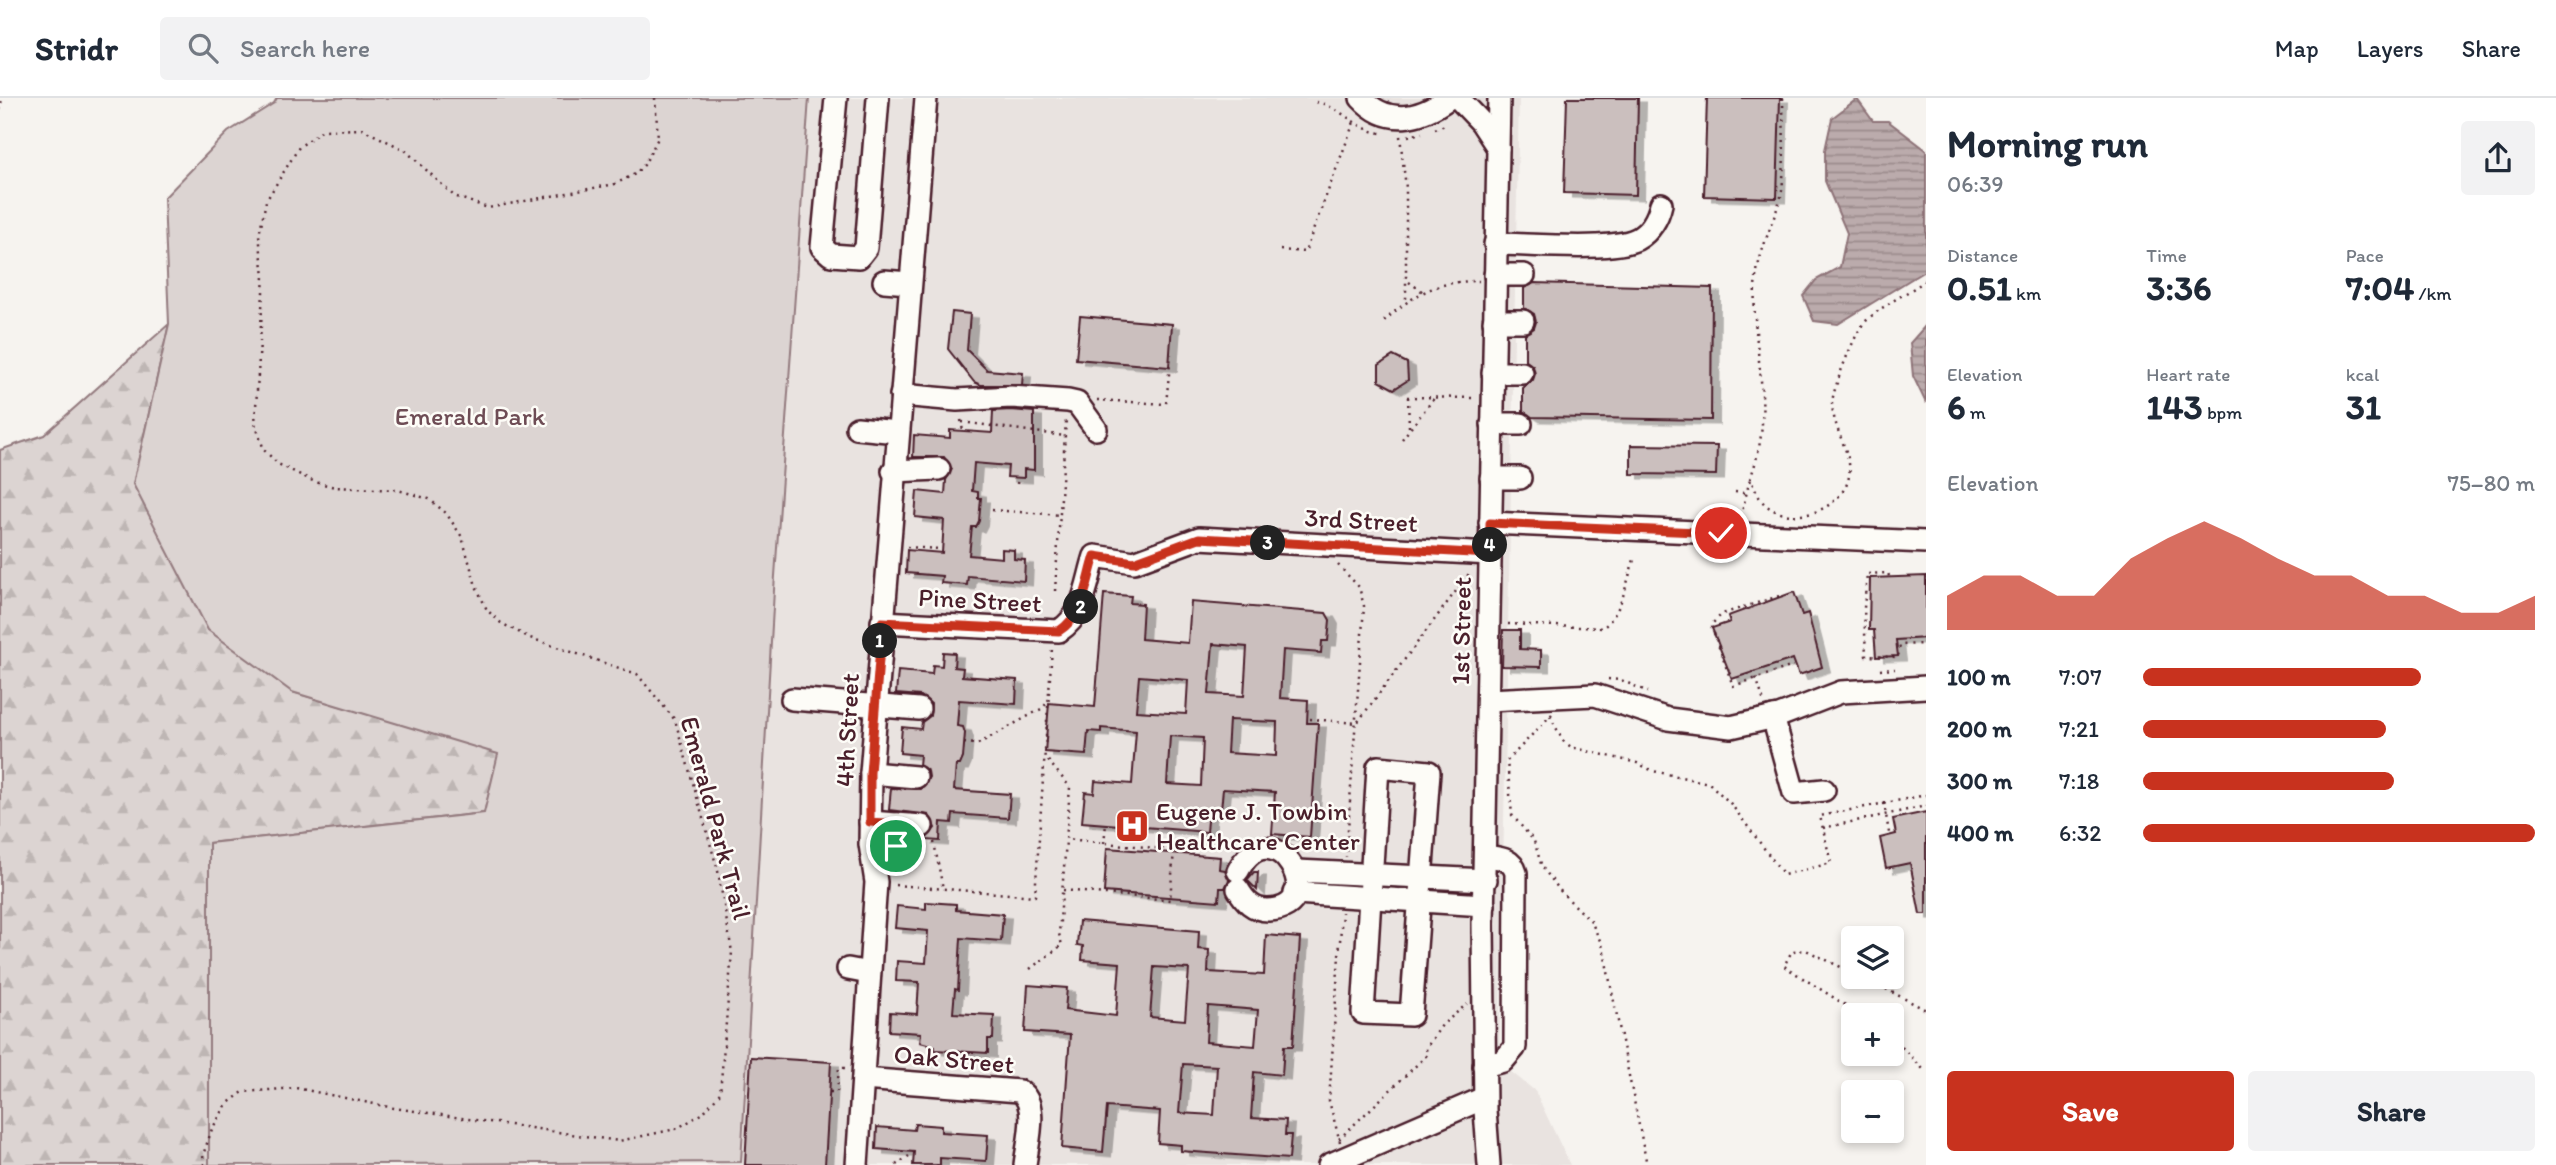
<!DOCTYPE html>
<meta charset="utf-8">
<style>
:root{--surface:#fff;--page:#f2f2f3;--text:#1f2937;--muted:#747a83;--line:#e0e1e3;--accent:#c8321e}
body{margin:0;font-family:Itim,sans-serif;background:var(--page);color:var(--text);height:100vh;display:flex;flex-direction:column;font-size:26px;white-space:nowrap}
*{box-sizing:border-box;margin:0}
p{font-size:23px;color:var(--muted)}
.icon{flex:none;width:38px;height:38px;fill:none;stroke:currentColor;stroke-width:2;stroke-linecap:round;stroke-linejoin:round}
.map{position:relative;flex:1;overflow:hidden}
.drawer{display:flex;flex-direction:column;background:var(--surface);width:630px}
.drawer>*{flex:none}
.fabs{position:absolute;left:1841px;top:828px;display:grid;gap:14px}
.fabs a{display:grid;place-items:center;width:63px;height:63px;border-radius:7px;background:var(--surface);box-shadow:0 4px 10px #0003;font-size:35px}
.pin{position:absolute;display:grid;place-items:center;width:60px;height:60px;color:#fff;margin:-30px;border:4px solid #fff;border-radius:50%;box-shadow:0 2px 7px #0007}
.km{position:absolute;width:35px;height:35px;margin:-18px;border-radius:50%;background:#222;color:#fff;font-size:19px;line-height:35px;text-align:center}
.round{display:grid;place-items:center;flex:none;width:74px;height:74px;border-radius:7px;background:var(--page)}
.head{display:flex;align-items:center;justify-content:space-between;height:119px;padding:0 21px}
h1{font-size:38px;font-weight:700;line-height:52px}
.metrics{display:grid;grid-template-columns:repeat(3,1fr);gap:10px;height:119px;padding:7px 21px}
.metrics div{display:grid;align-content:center}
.metrics b{font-size:35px;font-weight:700}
.metrics small{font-size:19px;font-weight:400}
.metrics p{font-size:19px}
.chart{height:196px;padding:14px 21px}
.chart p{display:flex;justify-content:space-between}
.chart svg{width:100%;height:126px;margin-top:7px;fill:var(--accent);opacity:.7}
.primary-button{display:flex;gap:14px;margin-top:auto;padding:14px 21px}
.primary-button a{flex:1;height:80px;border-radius:7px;background:var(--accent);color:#fff;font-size:28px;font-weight:700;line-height:80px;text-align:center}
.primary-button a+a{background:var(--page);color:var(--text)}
ul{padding:0 21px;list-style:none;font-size:23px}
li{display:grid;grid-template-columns:112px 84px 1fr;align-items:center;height:52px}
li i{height:18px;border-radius:9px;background:var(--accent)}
header{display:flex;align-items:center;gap:42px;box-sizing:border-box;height:98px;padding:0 35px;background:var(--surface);border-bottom:2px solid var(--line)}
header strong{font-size:33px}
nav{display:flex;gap:38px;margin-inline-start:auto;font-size:24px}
.search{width:490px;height:63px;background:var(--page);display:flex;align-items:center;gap:18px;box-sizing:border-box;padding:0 24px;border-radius:7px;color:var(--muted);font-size:26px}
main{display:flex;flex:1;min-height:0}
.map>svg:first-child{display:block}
</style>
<header>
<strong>Stridr</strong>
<div class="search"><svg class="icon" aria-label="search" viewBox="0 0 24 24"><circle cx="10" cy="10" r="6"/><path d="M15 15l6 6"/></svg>Search here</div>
<nav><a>Map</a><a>Layers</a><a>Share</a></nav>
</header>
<main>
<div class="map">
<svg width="1926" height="1067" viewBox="0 0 1926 1067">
<defs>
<pattern id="forest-firs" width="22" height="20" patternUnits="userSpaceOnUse" patternTransform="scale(1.75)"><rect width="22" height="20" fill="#dcd4d2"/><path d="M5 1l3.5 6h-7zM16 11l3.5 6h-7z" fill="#beb6b4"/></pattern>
<pattern id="water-rules" width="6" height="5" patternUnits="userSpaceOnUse" patternTransform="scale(1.75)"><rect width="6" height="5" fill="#bbabac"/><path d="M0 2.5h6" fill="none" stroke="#9a8b8c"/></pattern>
<filter id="shadow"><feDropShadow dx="8" dy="4.5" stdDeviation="0" flood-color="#0004"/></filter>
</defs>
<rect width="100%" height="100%" fill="#f6f3ef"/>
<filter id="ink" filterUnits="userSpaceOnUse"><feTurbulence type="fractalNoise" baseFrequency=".0143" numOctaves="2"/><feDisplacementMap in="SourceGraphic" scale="14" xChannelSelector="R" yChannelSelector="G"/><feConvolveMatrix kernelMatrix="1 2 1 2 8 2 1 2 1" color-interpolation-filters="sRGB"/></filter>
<g filter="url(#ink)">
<path fill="#e9e3e0" d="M 809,0 L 1519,0 L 1499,964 L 1535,993 L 1570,1067 L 553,1067 L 741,1064 L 774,492 Z"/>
<path fill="url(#forest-firs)" stroke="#937a7e" stroke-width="2" d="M 169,226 L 133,386 L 292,594 L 499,655 L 484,715 L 209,745 L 209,1067 L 0,1067 L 0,352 L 44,337 Z"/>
<path fill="#dcd4d2" stroke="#937a7e" stroke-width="2" d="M 277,0 L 809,0 L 774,492 L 741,1064 L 209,1067 L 209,745 L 484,715 L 498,656 L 292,594 L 208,532 L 133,386 L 169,226 L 164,100 L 228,34 L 274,5 Z"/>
<g fill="url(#water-rules)" stroke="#8e7378" stroke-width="2">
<path d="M 1857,1 L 1873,23 L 1888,23 L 1926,52 L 1926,172 L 1838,226 L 1814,223 L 1803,198 L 1816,182 L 1840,169 L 1847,135 L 1825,83 L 1825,52 L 1832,20 Z"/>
<path d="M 1926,227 L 1926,305 L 1913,278 L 1910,245 Z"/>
</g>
<g fill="#cbbfbe" stroke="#4a1f2b" stroke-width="2" fill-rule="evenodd" filter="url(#shadow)">
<path d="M 1567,0 L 1638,0 L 1636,97 L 1564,95 Z"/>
<path d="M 1707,0 L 1780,0 L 1777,100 L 1704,98 Z"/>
<path d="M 1534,185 L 1712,190 L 1711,322 L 1532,319 L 1523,313 L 1523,290 L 1533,282 L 1535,276 L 1533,268 L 1525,262 L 1525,236 L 1534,230 L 1536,224 L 1534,216 L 1524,210 L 1524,190 Z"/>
<path d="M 952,214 L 970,216 L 967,252 L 987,272 L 1023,275 L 1022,287 L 981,287 L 974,284 L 948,251 Z"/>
<path d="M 1080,218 L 1172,226 L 1169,269 L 1076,261 Z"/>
<path d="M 1393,258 L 1407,265 L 1408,282 L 1394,291 L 1379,283 L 1379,267 Z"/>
<path d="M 1011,312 L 1034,314 L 1034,372 L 1024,371 L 1024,380 L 1007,379 L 1008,368 L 974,365 L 972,393 L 978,394 L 978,400 L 981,400 L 979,423 L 976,429 L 972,429 L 969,457 L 1002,460 L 1002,451 L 1014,452 L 1014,461 L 1025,462 L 1024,483 L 968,478 L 967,487 L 941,485 L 942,478 L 906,475 L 907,452 L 942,455 L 944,422 L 915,419 L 917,393 L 945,396 L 946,382 L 952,371 L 944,359 L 913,359 L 914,337 L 950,340 L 950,332 L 992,335 L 993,313 Z"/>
<path d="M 1631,347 L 1717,348 L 1716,377 L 1631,376 Z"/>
<path d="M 1926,478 L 1926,540 L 1896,542 L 1898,558 L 1876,559 L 1874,532 L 1869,532 L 1870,480 Z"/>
<path d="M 1794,494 L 1802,517 L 1808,515 L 1822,569 L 1799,577 L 1793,561 L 1732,581 L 1712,530 L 1730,524 L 1728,518 Z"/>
<path d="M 1104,496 L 1131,498 L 1130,505 L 1143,506 L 1141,541 L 1188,545 L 1191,504 L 1326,515 L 1330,522 L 1328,543 L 1322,543 L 1321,555 L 1283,552 L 1280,600 L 1308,602 L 1307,625 L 1318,625 L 1310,739 L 1272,736 L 1275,694 L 1223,691 L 1221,712 L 1209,711 L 1207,734 L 1082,724 L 1085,694 L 1094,695 L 1095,683 L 1132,686 L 1136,633 L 1101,630 L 1101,634 L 1088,633 L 1086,657 L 1045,654 L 1049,605 L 1095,609 ZM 1213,546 L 1247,549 L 1244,598 L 1209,596 ZM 1139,578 L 1188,582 L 1186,616 L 1136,613 ZM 1229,622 L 1277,624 L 1276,658 L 1227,655 ZM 1170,638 L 1203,640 L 1201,688 L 1167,686 Z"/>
<path d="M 1503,532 L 1520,532 L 1520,551 L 1541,552 L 1541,569 L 1502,568 Z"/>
<path d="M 943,554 L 955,555 L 954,569 L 963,570 L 962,578 L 1017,582 L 1016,606 L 959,602 L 957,628 L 963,629 L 965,635 L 963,660 L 960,667 L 956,667 L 954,692 L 1010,696 L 1008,720 L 953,716 L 952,725 L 941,724 L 940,743 L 925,742 L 935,730 L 929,717 L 889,712 L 891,690 L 921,691 L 929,679 L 928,673 L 919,667 L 920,657 L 900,655 L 902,629 L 921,631 L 922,624 L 930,618 L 931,606 L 921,598 L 896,596 L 898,573 L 932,576 L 933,567 L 942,568 Z"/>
<path d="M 1926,714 L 1926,816 L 1920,816 L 1910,765 L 1886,770 L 1880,740 L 1896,736 L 1893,721 Z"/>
<path d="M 1107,750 L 1220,759 L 1219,771 L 1225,772 L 1229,782 L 1225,790 L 1220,790 L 1219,803 L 1104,794 Z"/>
<path d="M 1254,774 L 1258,774 L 1257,792 L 1247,782 Z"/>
<path d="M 926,804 L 956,806 L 956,812 L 1003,816 L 1001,843 L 961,840 L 958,892 L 955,891 L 953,915 L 994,917 L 993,941 L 988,941 L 988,955 L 935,952 L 935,948 L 920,944 L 921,935 L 889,933 L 890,914 L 917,916 L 919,884 L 896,883 L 897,863 L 926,865 L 928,833 L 895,830 L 897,808 L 926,811 Z"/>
<path d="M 1079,823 L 1199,833 L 1198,851 L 1209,852 L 1208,874 L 1264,877 L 1266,837 L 1300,840 L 1293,948 L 1284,948 L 1282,977 L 1254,974 L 1251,1020 L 1286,1022 L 1285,1037 L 1291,1037 L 1289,1061 L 1181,1053 L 1181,1047 L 1158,1045 L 1160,1013 L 1107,1009 L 1103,1054 L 1062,1050 L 1070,937 L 1025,934 L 1028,887 L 1067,890 L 1065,912 L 1116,918 L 1120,865 L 1082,862 L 1083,848 L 1077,847 ZM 1154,869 L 1189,871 L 1185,922 L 1150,919 ZM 1208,908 L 1258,912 L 1255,948 L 1206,944 ZM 1183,966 L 1217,968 L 1214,1017 L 1179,1015 Z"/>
<path d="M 751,959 L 831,964 L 825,1067 L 745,1067 Z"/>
<path d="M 915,1026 L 941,1028 L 941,1034 L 988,1037 L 986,1063 L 940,1060 L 940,1067 L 913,1067 L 914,1054 L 876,1051 L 877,1029 L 914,1032 Z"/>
</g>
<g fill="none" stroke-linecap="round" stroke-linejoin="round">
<g stroke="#4a1f2b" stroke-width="26">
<g id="minor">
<path d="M 836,0 L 822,149 L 831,157 L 859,159 L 866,150 L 878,0"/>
<path d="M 1361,0 C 1388,29 1420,21 1449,0"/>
<path d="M 1458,0 L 1481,24 L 1498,50"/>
<path d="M 1495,146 C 1528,146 1611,154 1637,141 C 1650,134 1658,120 1661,106"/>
<path d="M 1495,177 L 1524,177"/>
<path d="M 884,183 L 909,185"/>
<path d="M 1494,223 L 1523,223"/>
<path d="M 1493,275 L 1522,275"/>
<path d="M 901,297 L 957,302 L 1011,299 L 1068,303 L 1077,305 L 1096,331"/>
<path d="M 1492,326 L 1521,326"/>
<path d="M 857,330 L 897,334"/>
<path d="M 893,373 L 939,371"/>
<path d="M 1491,380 L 1520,380"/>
<path d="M 1490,425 L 1926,444"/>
<path d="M 882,524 L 1059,533 C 1085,516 1086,486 1095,458 L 1134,464 L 1199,440 L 1490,456"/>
<path d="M 792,601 L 919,611"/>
<path d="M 1488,602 L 1595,597 L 1668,621 L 1731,629 L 1779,618 L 1841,594 L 1926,589"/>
<path d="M 1773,619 L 1794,695 L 1824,692"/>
<path d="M 1378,669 L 1429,674 L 1411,917 L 1363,915 Z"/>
<path d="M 871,675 L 916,679"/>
<path d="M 870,724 L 922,728"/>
<path d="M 896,748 L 898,726"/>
<path d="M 1238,773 C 1273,705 1334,811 1268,812 C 1253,812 1245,803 1238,791"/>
<path d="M 1297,773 L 1486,782"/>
<path d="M 1295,795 L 1484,807"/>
<path d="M 848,871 L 869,875"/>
<path d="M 1484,968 L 1503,963 L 1515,949 L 1516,775 C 1512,760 1500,760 1486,758"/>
<path d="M 863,981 L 1019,993 C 1040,1005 1027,1047 1025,1067"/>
<path d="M 857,1067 L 876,784 L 870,746 L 871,675 L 926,0"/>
<path d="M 1329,1067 L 1484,1000"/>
<path d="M 1489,1067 L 1485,1012 L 1483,826 L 1499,0"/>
</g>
</g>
<g stroke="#4a1f2b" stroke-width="2.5" stroke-dasharray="2 5" stroke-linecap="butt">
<path d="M 1783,0 C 1783,23 1786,84 1780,102 C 1771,130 1757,159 1755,189 C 1751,257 1777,310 1750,381 C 1755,390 1758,401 1767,408 C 1792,427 1832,415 1846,388 C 1856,366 1842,347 1836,326 C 1834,320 1832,311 1832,305 C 1833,290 1854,237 1864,225 C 1880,208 1907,196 1926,182"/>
<path d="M 1316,4 C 1342,9 1356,32 1381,35"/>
<path d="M 0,12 L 2,0"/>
<path d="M 1435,31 L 1445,27"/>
<path d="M 1400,38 L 1406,90 L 1406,203"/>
<path d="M 1408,38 L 1422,35"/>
<path d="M 1280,152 L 1305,154 L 1354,24"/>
<path d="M 1409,184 L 1423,194"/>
<path d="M 1384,223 C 1415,195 1437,183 1479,183"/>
<path d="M 1407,299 L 1475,300"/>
<path d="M 1408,299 L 1409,329"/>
<path d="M 1097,302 L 1166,306 L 1171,256"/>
<path d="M 961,322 L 963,333"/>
<path d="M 962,324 L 1065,338"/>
<path d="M 1402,341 L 1435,299"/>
<path d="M 1017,386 L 1018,380"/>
<path d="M 1735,394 L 1745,395"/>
<path d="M 992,412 L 1061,417"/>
<path d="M 1741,418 L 1750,381"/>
<path d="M 907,449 L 939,451"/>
<path d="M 1338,467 L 1359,489 L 1364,508 L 1346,759"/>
<path d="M 1889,478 L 1888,475 L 1867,476 L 1864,510 L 1866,558 L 1898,559 L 1900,547 L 1926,546"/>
<path d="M 1055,493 L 1066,321"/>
<path d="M 1779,498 L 1722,516 L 1711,527 L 1733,588 L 1793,568"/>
<path d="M 1508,526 L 1602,530 C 1622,517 1627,481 1635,459"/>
<path d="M 1880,572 L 1895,571"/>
<path d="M 1754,573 L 1764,604"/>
<path d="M 1608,581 L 1621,582 L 1648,594"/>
<path d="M 1552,616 L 1507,663 L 1512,717 L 1534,743 L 1542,769 L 1562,795 L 1591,823 L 1603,849 L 1647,1067"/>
<path d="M 1550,618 L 1563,643 L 1571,649 L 1637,665 L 1653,673 L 1709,685 L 1731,706 L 1784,777 L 1831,765 L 1820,718 L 1926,697"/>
<path d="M 1310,621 L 1357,625 L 1471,473"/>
<path d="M 964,645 L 978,646 L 1043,610 L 1049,602"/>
<path d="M 1884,705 L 1889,735"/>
<path d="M 1823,730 L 1926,708"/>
<path d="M 934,744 L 943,791"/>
<path d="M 1104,745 L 1106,726"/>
<path d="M 895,787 L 1035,798 L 1052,550"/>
<path d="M 1063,792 L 1170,802 L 1174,752 L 1067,741"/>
<path d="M 1030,871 L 1062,847 L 1059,836 L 1070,689 L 1045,659"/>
<path d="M 1853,875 L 1806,852 L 1792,853 L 1784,868 L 1861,917"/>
<path d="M 1861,878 L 1926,912"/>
<path d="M 1892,939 L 1926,974"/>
<path d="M 830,994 L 837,994 L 839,970 L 845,970"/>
<path d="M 1339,1041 L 1427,957 L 1426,950 L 1442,927 L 1467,906"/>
<path d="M 1340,1044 L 1329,1003 L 1342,814"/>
<path d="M 204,1067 L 203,1057 L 212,1031 L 227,1006 L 243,994 L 296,990 L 394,1010 L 619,1043 L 676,1031 L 702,1016 L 720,995 L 732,854 L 718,773 L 675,622 L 637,576 L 530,540 L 501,525 L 487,512 L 476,488 L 462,439 L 446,415 L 429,401 L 398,392 L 335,389 L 315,384 L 278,366 L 264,352 L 255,325 L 264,178 L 259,137 L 266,103 L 299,49 L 323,32 L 362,31 L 405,52 L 454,98 L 488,110 L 615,86 L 635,76 L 644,67 L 658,40 L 655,0"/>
<path d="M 896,1067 L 909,1058"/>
</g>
<use href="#minor" stroke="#fdfcf7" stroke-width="21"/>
</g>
</g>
<g fill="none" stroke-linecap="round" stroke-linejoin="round" filter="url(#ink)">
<g stroke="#fff" stroke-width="14">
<path id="route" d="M 896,748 L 898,726 L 870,724 L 870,675 L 882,524 L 1059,533 C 1085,516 1086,486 1095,458 L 1134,464 L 1199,440 L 1490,456 L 1490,425 L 1721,435"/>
</g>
<use href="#route" stroke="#c8321e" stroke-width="9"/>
</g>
<defs>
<g id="hospital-square" transform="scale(1.75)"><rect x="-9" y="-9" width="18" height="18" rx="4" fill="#c8321e" stroke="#fdfcf7"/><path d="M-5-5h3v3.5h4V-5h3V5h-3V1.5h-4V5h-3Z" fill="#fff"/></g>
</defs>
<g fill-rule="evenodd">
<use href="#hospital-square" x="1132" y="728"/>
</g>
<g text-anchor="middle" stroke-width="5" stroke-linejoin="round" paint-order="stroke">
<g font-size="26" fill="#6e4c55" stroke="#fdfcf7">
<text x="470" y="327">Emerald Park</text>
</g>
<g font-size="26" fill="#4a1f2b" stroke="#fdfcf7">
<text transform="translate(1361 422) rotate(3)" y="9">3rd Street</text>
<text transform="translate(980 502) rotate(3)" y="9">Pine Street</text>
<text transform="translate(1461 533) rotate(-89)" y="9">1st Street</text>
<text transform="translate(847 632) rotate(-87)" y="9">4th Street</text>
<text transform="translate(716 720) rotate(75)" y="9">Emerald Park Trail</text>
<text transform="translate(954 961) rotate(5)" y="9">Oak Street</text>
</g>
<g font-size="26" fill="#4a1f2b" stroke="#fdfcf7" text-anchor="start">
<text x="1156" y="722">Eugene J. Towbin<tspan x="1156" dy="30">Healthcare Center</tspan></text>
</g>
</g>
</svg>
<div class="fabs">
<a><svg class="icon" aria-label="layers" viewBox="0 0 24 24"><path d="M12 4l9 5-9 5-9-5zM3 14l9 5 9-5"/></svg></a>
<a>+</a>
<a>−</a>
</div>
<div class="pin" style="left:896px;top:748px;background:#1e9e55"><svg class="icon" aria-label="arrive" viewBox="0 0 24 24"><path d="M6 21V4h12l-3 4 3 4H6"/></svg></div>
<div class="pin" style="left:1721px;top:435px;background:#d93025"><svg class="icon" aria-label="check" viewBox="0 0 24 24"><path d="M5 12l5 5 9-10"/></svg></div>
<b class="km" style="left:880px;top:543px">1</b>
<b class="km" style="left:1081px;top:509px">2</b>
<b class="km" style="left:1268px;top:445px">3</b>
<b class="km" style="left:1490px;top:447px">4</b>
</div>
<section class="drawer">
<div class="head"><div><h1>Morning run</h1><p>06:39</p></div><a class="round"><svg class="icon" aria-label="share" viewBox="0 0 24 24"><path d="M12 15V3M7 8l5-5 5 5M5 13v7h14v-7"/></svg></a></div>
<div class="metrics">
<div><p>Distance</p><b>0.51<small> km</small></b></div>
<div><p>Time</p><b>3:36</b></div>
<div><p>Pace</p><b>7:04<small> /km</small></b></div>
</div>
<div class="metrics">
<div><p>Elevation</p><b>6<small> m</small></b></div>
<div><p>Heart rate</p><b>143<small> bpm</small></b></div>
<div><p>kcal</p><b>31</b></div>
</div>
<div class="chart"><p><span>Elevation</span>75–80 m</p>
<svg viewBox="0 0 160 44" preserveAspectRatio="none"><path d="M0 44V32L10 25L20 25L30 32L40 32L50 19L60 12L70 6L80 12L90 19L100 25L110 25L120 32L130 32L140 38L150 38L160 32V44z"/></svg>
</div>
<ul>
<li><b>100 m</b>7:07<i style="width:71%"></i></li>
<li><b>200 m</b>7:21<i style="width:62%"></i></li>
<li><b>300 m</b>7:18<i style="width:64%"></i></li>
<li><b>400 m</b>6:32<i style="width:100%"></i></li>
</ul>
<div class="primary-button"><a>Save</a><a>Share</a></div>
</section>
</main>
